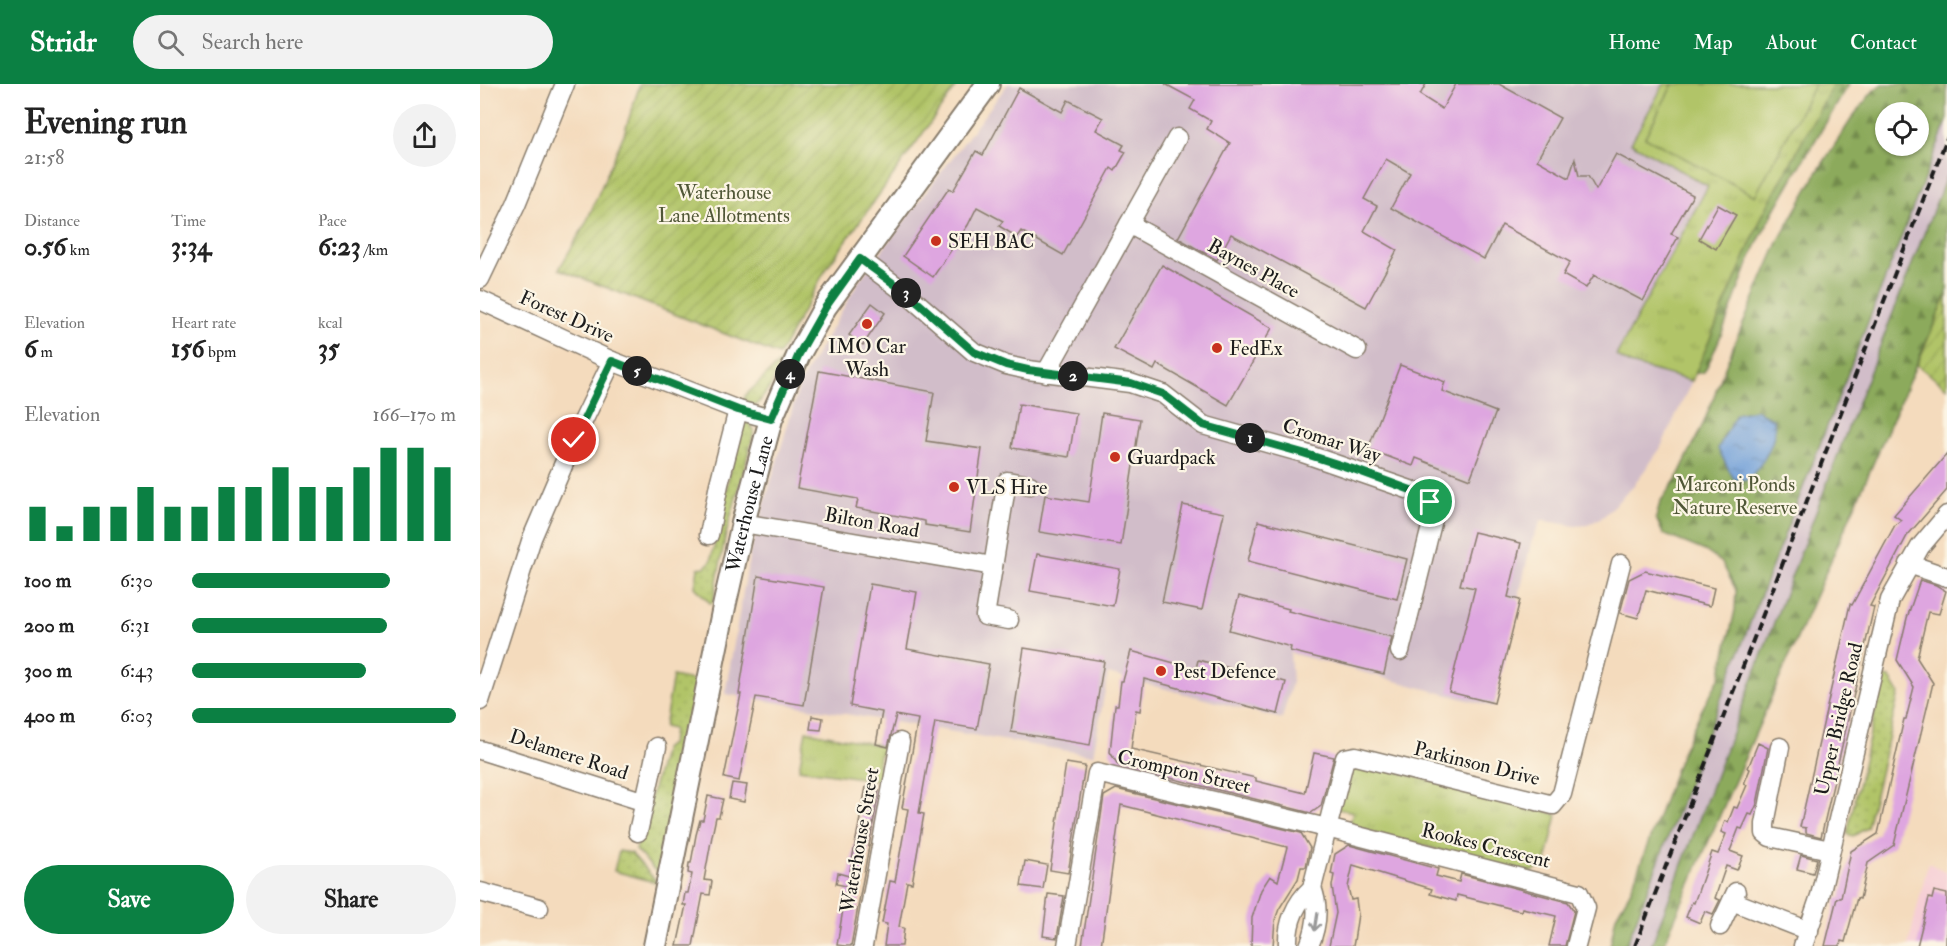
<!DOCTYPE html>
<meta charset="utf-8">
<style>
:root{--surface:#fff;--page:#f2f2f2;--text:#222;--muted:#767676;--accent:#0b8043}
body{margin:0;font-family:"IM FELL Double Pica",serif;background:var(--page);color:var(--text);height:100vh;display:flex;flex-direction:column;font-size:22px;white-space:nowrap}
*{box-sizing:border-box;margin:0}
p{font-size:20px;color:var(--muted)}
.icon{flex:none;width:33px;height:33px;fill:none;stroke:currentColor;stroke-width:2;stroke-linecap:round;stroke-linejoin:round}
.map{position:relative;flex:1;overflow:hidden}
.panel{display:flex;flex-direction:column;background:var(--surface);width:480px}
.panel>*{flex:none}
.controls{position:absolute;left:1395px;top:18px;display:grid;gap:12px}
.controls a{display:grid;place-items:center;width:54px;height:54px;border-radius:50%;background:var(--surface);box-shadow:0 2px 4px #0004;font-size:30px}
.pin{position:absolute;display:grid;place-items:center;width:51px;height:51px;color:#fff;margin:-26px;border:3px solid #fff;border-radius:50%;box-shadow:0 2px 6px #0007}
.km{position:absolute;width:30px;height:30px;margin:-15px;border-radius:50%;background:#222;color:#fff;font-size:16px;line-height:30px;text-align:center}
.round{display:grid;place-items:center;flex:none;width:63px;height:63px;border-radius:32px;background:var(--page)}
.head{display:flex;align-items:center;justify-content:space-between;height:102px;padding:0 24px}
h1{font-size:33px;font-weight:700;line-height:45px}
.stats{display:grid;grid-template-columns:repeat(3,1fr);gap:9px;height:102px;padding:6px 24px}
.stats div{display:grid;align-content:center}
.stats b{font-size:26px;font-weight:700}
.stats small{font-size:16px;font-weight:400}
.stats p{font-size:16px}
.chart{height:168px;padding:12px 24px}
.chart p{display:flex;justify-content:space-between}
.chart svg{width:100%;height:108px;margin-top:6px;stroke:var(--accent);stroke-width:6}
.primary-button{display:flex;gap:12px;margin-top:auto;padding:12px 24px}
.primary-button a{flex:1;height:69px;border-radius:36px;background:var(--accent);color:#fff;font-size:24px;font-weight:700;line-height:69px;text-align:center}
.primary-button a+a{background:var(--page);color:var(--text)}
ul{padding:0 24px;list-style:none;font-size:20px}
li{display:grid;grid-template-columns:96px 72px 1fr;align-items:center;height:45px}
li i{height:15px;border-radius:8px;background:var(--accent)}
header{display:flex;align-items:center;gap:36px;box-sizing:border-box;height:84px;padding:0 30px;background:var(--accent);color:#fff}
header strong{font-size:28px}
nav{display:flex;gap:33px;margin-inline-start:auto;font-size:21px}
.search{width:420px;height:54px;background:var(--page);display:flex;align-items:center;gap:15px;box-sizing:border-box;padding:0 21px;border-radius:33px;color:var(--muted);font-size:22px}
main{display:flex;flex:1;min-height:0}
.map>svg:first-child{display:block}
</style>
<header>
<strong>Stridr</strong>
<div class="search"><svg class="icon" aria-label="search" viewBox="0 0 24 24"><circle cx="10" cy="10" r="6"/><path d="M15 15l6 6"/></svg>Search here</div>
<nav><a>Home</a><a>Map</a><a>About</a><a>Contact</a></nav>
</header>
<main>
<section class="panel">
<div class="head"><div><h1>Evening run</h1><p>21:58</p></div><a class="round"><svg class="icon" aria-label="share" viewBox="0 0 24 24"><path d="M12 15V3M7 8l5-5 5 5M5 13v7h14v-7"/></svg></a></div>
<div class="stats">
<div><p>Distance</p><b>0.56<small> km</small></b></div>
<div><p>Time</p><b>3:34</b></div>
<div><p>Pace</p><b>6:23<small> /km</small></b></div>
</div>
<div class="stats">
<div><p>Elevation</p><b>6<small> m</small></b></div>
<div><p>Heart rate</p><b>156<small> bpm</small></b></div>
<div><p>kcal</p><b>35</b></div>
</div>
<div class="chart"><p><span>Elevation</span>166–170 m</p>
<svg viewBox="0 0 160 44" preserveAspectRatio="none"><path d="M5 44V30M15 44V38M25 44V30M35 44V30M45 44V22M55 44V30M65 44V30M75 44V22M85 44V22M95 44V14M105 44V22M115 44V22M125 44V14M135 44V6M145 44V6M155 44V14"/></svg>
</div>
<ul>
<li><b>100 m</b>6:30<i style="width:75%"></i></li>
<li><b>200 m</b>6:31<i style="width:74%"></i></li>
<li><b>300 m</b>6:43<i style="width:66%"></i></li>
<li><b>400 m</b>6:03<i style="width:100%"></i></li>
</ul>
<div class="primary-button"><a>Save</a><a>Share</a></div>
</section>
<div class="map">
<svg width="1467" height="862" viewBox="0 0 1467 862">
<defs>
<pattern id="grass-dots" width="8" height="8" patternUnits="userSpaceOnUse" patternTransform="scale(1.5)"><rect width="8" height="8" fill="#b1c468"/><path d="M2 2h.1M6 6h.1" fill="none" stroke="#98a85a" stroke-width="1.8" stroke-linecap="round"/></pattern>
<pattern id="forest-firs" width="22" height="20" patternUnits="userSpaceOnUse" patternTransform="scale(1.5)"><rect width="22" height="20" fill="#8caa5c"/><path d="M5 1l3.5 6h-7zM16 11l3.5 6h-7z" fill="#728a4b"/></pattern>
<pattern id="park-tufts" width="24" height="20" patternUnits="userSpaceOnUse" patternTransform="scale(1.5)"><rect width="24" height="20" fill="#b1c468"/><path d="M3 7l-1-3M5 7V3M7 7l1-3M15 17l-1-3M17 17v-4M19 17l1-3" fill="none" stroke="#98a85a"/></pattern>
<pattern id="garden-furrows" width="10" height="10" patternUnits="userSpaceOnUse" patternTransform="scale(1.5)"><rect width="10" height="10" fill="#b1c468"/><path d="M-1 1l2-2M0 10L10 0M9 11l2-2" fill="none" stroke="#98a85a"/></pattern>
<pattern id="water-ripples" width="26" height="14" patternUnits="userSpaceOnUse" patternTransform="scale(1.5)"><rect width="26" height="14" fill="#709fd9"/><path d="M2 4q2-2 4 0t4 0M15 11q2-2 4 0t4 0" fill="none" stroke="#5b81af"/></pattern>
</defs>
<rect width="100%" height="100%" fill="#fcf5e5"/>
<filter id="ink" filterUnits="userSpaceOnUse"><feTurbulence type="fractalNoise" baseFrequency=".0167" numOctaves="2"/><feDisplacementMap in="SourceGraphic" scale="12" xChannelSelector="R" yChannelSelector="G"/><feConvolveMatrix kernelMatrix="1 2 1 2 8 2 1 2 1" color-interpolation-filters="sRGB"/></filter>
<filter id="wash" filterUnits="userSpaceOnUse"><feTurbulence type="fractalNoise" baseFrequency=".008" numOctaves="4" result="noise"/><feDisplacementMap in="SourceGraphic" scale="24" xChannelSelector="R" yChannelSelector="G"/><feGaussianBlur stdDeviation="1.35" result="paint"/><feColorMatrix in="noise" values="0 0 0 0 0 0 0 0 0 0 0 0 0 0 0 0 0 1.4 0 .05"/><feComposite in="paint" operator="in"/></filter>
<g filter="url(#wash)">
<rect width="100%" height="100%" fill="#f4dbbd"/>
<path fill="#f6cfd6" d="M 1448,779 L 1467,788 L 1467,862 L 1428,862 Z"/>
<g fill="#d1bdc9">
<path d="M 528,0 L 1353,0 L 1247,212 L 1212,297 L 1180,365 L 1154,401 L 1124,432 L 1108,441 L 1095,442 L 1061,436 L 1051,459 L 1014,623 L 810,569 L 812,598 L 802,635 L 628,590 L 613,671 L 245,610 L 270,469 L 320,299 L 379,197 Z"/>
<path d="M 1467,37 L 1467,91 L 1371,336 L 1171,862 L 1146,862 L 1282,508 Z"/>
</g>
<g fill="url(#grass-dots)" stroke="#667042" stroke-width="1.5">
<path d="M 302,276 L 290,303 L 277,321 L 263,320 L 265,312 Z"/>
<path d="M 264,338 L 268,338 L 274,346 L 272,356 L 245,454 L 233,519 L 230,519 L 215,503 L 218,484 L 225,483 L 231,477 L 260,341 Z"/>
<path d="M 193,592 L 217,597 L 180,792 L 156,766 L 184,665 L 191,659 L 193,645 L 184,643 Z"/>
<path d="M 1403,593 L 1410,594 L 1419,609 L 1387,744 L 1373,752 L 1367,750 Z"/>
<path d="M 139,767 L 151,769 L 178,799 L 134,787 Z"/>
</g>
<g fill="url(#forest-firs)" stroke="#54633c" stroke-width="1.5" fill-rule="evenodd">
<path d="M 1343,0 L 1369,0 C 1338,53 1304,105 1277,160 C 1257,202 1246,248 1224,288 L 1213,290 L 1212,279 Z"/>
<path d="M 1402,0 L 1467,0 L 1467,37 L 1282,508 L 1146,862 L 1130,862 L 1136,832 L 1150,808 L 1202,668 L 1222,625 L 1240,593 L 1255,526 L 1256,506 L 1242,479 L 1225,467 L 1183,450 L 1176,434 L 1180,418 L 1197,394 L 1224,338 L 1253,263 L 1299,156 L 1338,87 L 1374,31 L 1394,6 ZM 1406,28 L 1438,28 L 1438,62 L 1406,62 Z"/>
<path d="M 1467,91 L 1467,210 L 1183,862 L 1171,862 L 1371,336 Z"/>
</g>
<g fill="url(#park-tufts)" stroke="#667042" stroke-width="1.5">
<path d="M 1184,0 L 1353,0 L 1282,132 L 1212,297 L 1150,280 L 1136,272 L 1228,102 L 1151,59 Z"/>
<path d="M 326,647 L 409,663 L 408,668 L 399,671 L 398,682 L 404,687 L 403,697 L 319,685 Z"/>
<path d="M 877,678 L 1052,722 L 1077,731 L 1066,778 L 1051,789 L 869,743 L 873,728 L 853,724 L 863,686 Z"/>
</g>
<g fill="url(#garden-furrows)" stroke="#667042" stroke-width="1.5">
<path d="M 160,0 L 478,0 L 346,185 L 299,271 L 79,185 L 106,139 L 144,50 Z"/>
<path d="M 1467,210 L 1467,304 L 1437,281 Z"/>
</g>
<path fill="#b1c468" stroke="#667042" stroke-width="1.5" d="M 1193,0 L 1335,0 L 1275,112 L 1165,53 Z"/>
<path fill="url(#water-ripples)" stroke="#465e7a" stroke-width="1.5" d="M 1277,326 L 1294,336 C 1298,359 1282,380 1268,396 L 1254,395 L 1238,365 L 1256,330 Z"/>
<g id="blocks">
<g fill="#dea6e0">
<path d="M 685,0 L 946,0 L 940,11 L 962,25 L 976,0 L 1019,0 L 1080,34 L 1057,76 L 1089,94 L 1095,75 L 1099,92 L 1108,92 L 1116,106 L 1136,70 L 1213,111 L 1191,150 L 1198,153 L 1163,217 L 1114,191 L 1106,204 L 1083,191 L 1090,178 L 1022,141 L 1004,175 L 911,124 L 930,89 L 906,75 L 884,115 L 897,122 L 884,147 L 917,166 L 886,223 L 751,150 L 737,176 L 698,154 L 750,59 L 727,45 L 731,37 L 710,25 L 715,16 Z"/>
<path d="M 539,4 L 582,28 L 588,16 L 623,34 L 616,46 L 644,61 L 641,66 L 646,68 L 635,87 L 631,84 L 583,171 L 541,147 L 537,153 L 519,142 L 523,137 L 497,123 L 488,141 L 453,193 L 423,172 L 469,104 L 473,107 L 496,67 L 503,71 Z"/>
<path d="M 1238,121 L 1256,131 L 1236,165 L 1219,155 Z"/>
<path d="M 682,181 L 792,244 L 748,321 L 677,280 L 674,286 L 634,265 Z"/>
<path d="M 392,219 L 405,229 L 383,261 L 369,251 Z"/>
<path d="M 920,281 L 965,298 L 962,307 L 1016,328 L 990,395 L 936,374 L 933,382 L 888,365 Z"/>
<path d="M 339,287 L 454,308 L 446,357 L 502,365 L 490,448 L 445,441 L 445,437 L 376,424 L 378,415 L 317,404 Z"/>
<path d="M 539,320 L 596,329 L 589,373 L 532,364 Z"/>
<path d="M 622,329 L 660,335 L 641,461 L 559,448 L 565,411 L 609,418 Z"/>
<path d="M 1467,370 L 1467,406 L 1427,452 L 1390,522 L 1394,523 L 1341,753 L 1326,749 L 1326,744 L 1320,743 L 1370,520 L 1372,521 L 1415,441 L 1421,436 L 1414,431 Z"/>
<path d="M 703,421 L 744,429 L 722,526 L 682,518 Z"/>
<path d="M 778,437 L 927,475 L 917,515 L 768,477 Z"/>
<path d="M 994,448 L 1041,459 L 1028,513 L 1040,516 L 1014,619 L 969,608 L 995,504 L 980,501 Z"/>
<path d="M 557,470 L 640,485 L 633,522 L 550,507 Z"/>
<path d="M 1165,487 L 1234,504 L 1230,522 L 1166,506 L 1158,534 L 1140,529 L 1149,495 Z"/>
<path d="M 278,492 L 344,503 L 324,621 L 276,613 L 259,697 L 244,694 L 261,610 L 259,610 Z"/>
<path d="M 1440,496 L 1456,501 L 1466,507 L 1459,530 L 1448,528 L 1437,574 L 1453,599 L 1414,761 L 1388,779 L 1380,815 L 1377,814 L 1365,858 L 1361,857 L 1360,862 L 1345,862 L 1357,814 L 1361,814 L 1371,767 L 1398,750 L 1424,635 L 1426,635 L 1434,603 L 1417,576 L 1427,534 Z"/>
<path d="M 390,500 L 437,508 L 427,565 L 509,580 L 497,645 L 455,638 L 439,729 L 444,730 L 432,799 L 427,798 L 419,843 L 424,844 L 422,862 L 404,862 L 407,840 L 402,839 L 410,797 L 415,798 L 428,725 L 422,724 L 438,635 L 416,631 L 408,663 L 396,660 L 402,628 L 370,622 Z"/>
<path d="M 759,512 L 809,525 L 808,527 L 912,553 L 904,590 L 810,567 L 811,563 L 749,546 Z"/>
<path d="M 544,564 L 624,577 L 610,661 L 531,648 Z"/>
<path d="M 651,567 L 716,585 L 718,576 L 806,598 L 798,630 L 664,595 L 660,627 L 656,626 L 651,665 L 776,694 L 776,697 L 825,709 L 834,669 L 854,673 L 841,722 L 831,729 L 638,681 L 630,668 L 635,621 L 638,621 L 641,597 L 643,597 Z"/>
<path d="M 332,632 L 343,634 L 341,646 L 330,645 Z"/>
<path d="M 1278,659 L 1288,664 L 1277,720 L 1272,731 L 1269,730 L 1262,745 L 1259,744 L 1250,767 L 1263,772 L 1257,786 L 1246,782 L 1235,814 L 1240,816 L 1233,830 L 1225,827 L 1220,839 L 1206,833 L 1212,818 L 1214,819 L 1232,768 L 1238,770 L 1246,750 L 1241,748 L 1245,737 L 1248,738 L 1254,723 L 1257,724 L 1267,701 L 1264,700 L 1270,685 L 1268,684 Z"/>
<path d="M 586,679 L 605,682 L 588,789 L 570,786 Z"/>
<path d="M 252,699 L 267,701 L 264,718 L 249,715 Z"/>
<path d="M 386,703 L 399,706 L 371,862 L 365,862 L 357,861 L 367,802 L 356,800 L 358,789 L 369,792 Z"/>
<path d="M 636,705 L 821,749 L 830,764 L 829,768 L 826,783 L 821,783 L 818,795 L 799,825 L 795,836 L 793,862 L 771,862 L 772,834 L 781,806 L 790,792 L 798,797 L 807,763 L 641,721 L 621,862 L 602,862 L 624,712 Z"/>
<path d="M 228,712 L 243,715 L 239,733 L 236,733 L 232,752 L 224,796 L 232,797 L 230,811 L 223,810 L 213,862 L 197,862 L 206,821 L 203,821 L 205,809 L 208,809 L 212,790 L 208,789 L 209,779 L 211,779 L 216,751 L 220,736 L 223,736 Z"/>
<path d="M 869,761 L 958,785 L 956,792 L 979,798 L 981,790 L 1088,818 L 1094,827 L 1085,862 L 1069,862 L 1076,832 L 1042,824 L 1041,827 L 977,811 L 976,817 L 950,810 L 952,805 L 873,781 L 868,803 L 871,816 L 876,815 L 878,830 L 874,857 L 873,862 L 849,862 L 856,829 L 852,802 L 854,791 L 851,790 L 855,770 Z"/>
<path d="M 1321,771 L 1337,775 L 1333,789 L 1317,785 Z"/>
<path d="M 545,777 L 567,781 L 563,805 L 541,802 Z"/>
<path d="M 1454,807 L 1467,810 L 1466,862 L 1437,862 L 1449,814 L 1452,815 Z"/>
<path d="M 568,810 L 584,812 L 577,854 L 563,852 Z"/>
</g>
</g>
</g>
<g filter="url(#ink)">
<use href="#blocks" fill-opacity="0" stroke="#887c6c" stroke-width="1.5"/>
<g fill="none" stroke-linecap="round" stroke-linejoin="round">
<g stroke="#887c6c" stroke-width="21">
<g id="minor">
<path d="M 649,140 L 877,266"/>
<path d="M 380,175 L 427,210 L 494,268 L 526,281 L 548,286 L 650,299 L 683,310 L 723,341 L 823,369 L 939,409 L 950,418 L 953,435 L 920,567"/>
<path d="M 0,195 L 36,120 L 85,0"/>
<path d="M 0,216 L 132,277 L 258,326 L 291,335"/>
<path d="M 566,289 L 697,54"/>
<path d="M 263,439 L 513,482"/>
<path d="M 229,451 L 239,400 L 258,326"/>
<path d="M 1429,480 L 1467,493"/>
<path d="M 529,536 L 505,532 L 527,397 L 550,401"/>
<path d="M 0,617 L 52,454 L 94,356 L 132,277"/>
<path d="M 1300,663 L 1285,740 L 1285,749 L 1290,753 L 1350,766"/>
<path d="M 0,666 L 165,718"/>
<path d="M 158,748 L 177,663"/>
<path d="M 832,804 L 865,674 L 875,672 L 1073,721 L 1082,710 L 1141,480"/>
<path d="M 0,808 L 59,824"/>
<path d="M 1252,817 L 1329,847"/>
<path d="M 1240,842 L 1256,808"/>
<path d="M 383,862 L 420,658"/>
<path d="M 587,862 L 617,689 L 847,744 L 1099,809 L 1106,824 L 1096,862"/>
<path d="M 808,862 C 807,840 815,819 832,804 C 840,824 837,843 829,862"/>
<path d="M 1323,862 L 1340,812 L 1410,516 L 1440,463 L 1467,431"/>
</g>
</g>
<g stroke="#887c6c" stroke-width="26">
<g id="major">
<path id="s1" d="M 175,862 L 244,523 L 263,439 L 291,335 L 319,270 L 345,223 L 508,0"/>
</g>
</g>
<use href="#minor" stroke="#fff" stroke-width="18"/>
<use href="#major" stroke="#fff" stroke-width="22"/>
<path stroke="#1c1c1c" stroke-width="4" stroke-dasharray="9 4.5" stroke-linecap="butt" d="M 1155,862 L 1467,54"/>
</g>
<defs><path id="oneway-shaft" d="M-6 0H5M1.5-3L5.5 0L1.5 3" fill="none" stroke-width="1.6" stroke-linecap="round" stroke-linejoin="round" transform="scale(1.5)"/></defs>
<use stroke="#999" href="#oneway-shaft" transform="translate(836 838) rotate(99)"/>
</g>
<g fill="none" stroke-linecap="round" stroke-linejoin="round" filter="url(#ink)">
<g stroke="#fff" stroke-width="12">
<path id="route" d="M 94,356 L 132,277 L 258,326 L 291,335 L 319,270 L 345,224 L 380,175 L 428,210 L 494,268 L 526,281 L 548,286 L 651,299 L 683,310 L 723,341 L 823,369 L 876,386 L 939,409 L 950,418"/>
</g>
<use href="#route" stroke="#0b8043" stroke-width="8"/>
</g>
<g fill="#c8321e" stroke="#fcf5e5" stroke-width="2">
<circle cx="456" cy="157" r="6"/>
<circle cx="387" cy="240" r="6"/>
<circle cx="737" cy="264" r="6"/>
<circle cx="635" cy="373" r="6"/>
<circle cx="474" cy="403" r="6"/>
<circle cx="681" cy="587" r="6"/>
</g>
<g text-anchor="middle" stroke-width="4.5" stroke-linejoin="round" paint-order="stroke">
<g font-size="20" fill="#505737" stroke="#fcf5e5">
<text x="244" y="115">Waterhouse<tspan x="244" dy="23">Lane Allotments</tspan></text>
<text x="1255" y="407">Marconi Ponds<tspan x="1255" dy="23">Nature Reserve</tspan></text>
</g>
<g font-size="20" fill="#1c1c1c" stroke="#fcf5e5" text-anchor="start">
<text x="468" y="164">SEH BAC</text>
<text x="387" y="269" text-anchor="middle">IMO Car<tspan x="387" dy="23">Wash</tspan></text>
<text x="749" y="271">FedEx</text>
<text x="647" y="380">Guardpack</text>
<text x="486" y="410">VLS Hire</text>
<text x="693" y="594">Pest Defence</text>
</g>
<g font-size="20" fill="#1c1c1c" stroke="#fcf5e5">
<text transform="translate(774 184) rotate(29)" y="7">Baynes Place</text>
<text transform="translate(87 232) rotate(24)" y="7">Forest Drive</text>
<text transform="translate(852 356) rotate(18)" y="7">Cromar Way</text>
<text dy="7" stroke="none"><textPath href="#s1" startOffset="452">Waterhouse Lane</textPath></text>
<text transform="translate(392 438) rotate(10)" y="7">Bilton Road</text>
<text transform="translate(1358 635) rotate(-77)" y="7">Upper Bridge Road</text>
<text transform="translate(89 670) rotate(18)" y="7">Delamere Road</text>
<text transform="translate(997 679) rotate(14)" y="7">Parkinson Drive</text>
<text transform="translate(704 687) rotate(13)" y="7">Crompton Street</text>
<text transform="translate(379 756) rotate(-80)" y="7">Waterhouse Street</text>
<text transform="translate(1006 761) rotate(14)" y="7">Rookes Crescent</text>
</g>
</g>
</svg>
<div class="controls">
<a><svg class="icon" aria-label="locate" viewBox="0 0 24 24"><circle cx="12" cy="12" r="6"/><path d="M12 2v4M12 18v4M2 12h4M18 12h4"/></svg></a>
</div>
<div class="pin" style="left:950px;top:418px;background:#1e9e55"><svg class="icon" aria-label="arrive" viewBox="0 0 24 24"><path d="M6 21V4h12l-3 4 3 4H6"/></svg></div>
<div class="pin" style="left:94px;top:356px;background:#d93025"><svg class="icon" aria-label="check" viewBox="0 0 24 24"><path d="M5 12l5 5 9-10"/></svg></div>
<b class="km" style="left:770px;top:354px">1</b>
<b class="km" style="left:593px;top:292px">2</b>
<b class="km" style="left:426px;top:209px">3</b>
<b class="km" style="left:310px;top:290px">4</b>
<b class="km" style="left:157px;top:287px">5</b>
</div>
</main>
